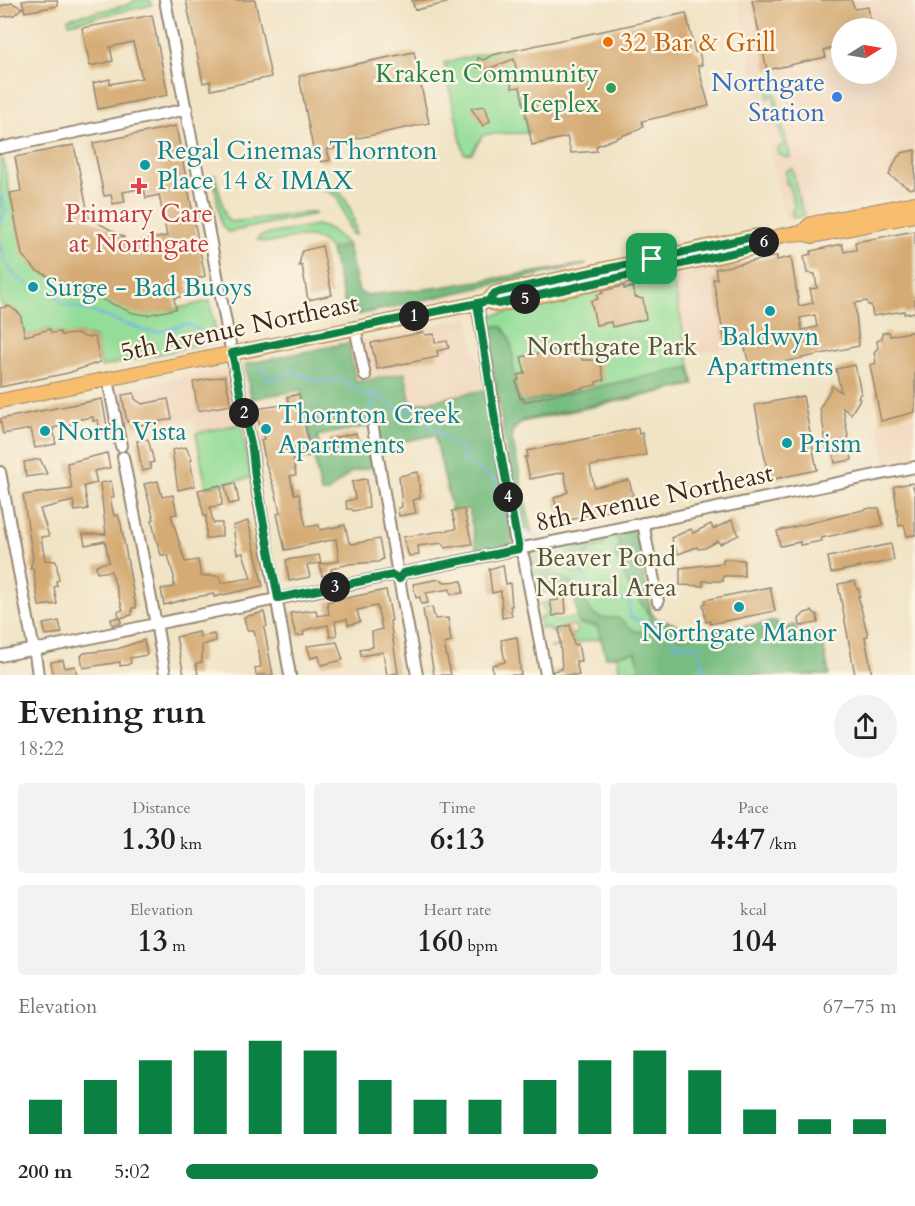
<!DOCTYPE html>
<meta charset="utf-8">
<style>
:root{--surface:#fff;--page:#f2f2f2;--text:#202124;--muted:#757577;--accent:#0b8043}
body{margin:0;font-family:Cardo,serif;background:var(--page);color:var(--text);height:100vh;display:flex;flex-direction:column;font-size:22px;white-space:nowrap}
*{box-sizing:border-box;margin:0}
p{font-size:20px;color:var(--muted)}
.icon{flex:none;width:33px;height:33px;fill:none;stroke:currentColor;stroke-width:2;stroke-linecap:round;stroke-linejoin:round}
.map{position:relative;height:675px;overflow:hidden}
.drawer{display:flex;flex-direction:column;background:var(--surface);flex:1}
.drawer>*{flex:none}
.needle{width:39px;rotate:79deg}
.controls{position:absolute;left:831px;top:18px;display:grid;gap:12px}
.controls a{display:grid;place-items:center;width:66px;height:66px;border-radius:50%;background:var(--surface);box-shadow:0 6px 24px #0002;font-size:30px}
.pin{position:absolute;display:grid;place-items:center;width:51px;height:51px;color:#fff;margin:-26px;border-radius:12px;box-shadow:0 3px 9px #0006}
.km{position:absolute;width:30px;height:30px;margin:-15px;border-radius:50%;background:#222;color:#fff;font-size:16px;line-height:30px;text-align:center}
.round{display:grid;place-items:center;flex:none;width:63px;height:63px;border-radius:32px;background:var(--page)}
.head{display:flex;align-items:center;justify-content:space-between;height:102px;padding:0 18px}
h1{font-size:33px;font-weight:700;line-height:45px}
.figures{display:grid;grid-template-columns:repeat(3,1fr);gap:9px;height:102px;padding:6px 18px}
.figures div{display:grid;align-content:center;border-radius:6px;background:var(--page);text-align:center}
.figures b{font-size:30px;font-weight:700}
.figures small{font-size:16px;font-weight:400}
.figures p{font-size:16px}
.chart{height:168px;padding:12px 18px}
.chart p{display:flex;justify-content:space-between}
.chart svg{width:100%;height:108px;margin-top:6px;stroke:var(--accent);stroke-width:6}
ul{padding:0 18px;list-style:none;font-size:20px}
li{display:grid;grid-template-columns:96px 72px 1fr;align-items:center;height:45px}
li i{height:15px;border-radius:8px;background:var(--accent)}
.map>svg:first-child{display:block}
</style>
<div class="map">
<svg width="915" height="675" viewBox="0 0 915 675">
<rect width="100%" height="100%" fill="#fcf5e5"/>
<filter id="ink" filterUnits="userSpaceOnUse"><feTurbulence type="fractalNoise" baseFrequency=".0167" numOctaves="2"/><feDisplacementMap in="SourceGraphic" scale="12" xChannelSelector="R" yChannelSelector="G"/><feConvolveMatrix kernelMatrix="1 2 1 2 8 2 1 2 1" color-interpolation-filters="sRGB"/></filter>
<filter id="wash" filterUnits="userSpaceOnUse"><feTurbulence type="fractalNoise" baseFrequency=".008" numOctaves="4" result="noise"/><feDisplacementMap in="SourceGraphic" scale="24" xChannelSelector="R" yChannelSelector="G"/><feGaussianBlur stdDeviation="1.35" result="paint"/><feColorMatrix in="noise" values="0 0 0 0 0 0 0 0 0 0 0 0 0 0 0 0 0 1.4 0 .05"/><feComposite in="paint" operator="in"/></filter>
<g filter="url(#wash)">
<rect width="100%" height="100%" fill="#f1e4c6"/>
<g fill="#f0d6bc" fill-rule="evenodd">
<path d="M 737,0 L 911,0 L 915,23 L 915,193 L 785,222 ZM 842,28 L 886,28 L 886,74 L 842,74 Z"/>
<path d="M 177,125 L 190,196 L 110,212 L 102,210 L 87,143 Z"/>
<path d="M 728,263 L 743,345 L 688,355 L 672,275 Z"/>
<path d="M 469,318 L 484,390 L 411,405 L 356,382 L 348,343 Z"/>
<path d="M 229,368 L 241,424 L 196,432 L 193,419 L 125,432 L 117,390 Z"/>
<path d="M 915,415 L 915,456 L 886,462 L 878,422 Z"/>
</g>
<g fill="#94dd98" stroke="#68845b" stroke-width="1.5">
<path d="M 136,0 L 150,0 L 152,5 L 69,23 L 68,18 L 128,5 Z"/>
<path d="M 511,49 L 529,133 L 487,134 L 482,136 L 472,153 L 464,154 L 444,63 L 496,50 Z"/>
<path d="M 774,85 L 790,157 L 786,158 L 779,154 L 778,149 L 783,144 L 778,120 L 773,124 L 777,115 L 773,95 L 768,98 L 768,86 Z"/>
<path d="M 3,159 L 19,238 L 170,310 L 210,301 L 216,335 L 213,342 L 101,367 L 95,337 L 79,334 L 66,336 L 59,332 L 51,333 L 50,329 L 25,336 L 18,311 L 0,305 L 0,160 Z"/>
<path d="M 792,168 L 801,207 L 805,216 L 793,218 L 791,211 L 795,209 L 789,184 L 786,184 L 786,171 Z"/>
<path d="M 213,175 L 215,175 L 226,218 L 230,222 L 314,212 L 315,214 L 228,232 L 221,224 Z"/>
<path d="M 327,185 C 347,191 355,217 356,235 L 352,234 L 338,199 L 332,193 L 322,189 Z"/>
<path d="M 316,225 L 330,229 L 347,244 L 330,249 C 306,222 284,249 257,240 L 260,236 Z"/>
<path d="M 672,275 L 694,385 L 504,426 L 490,338 L 490,316 Z"/>
<path d="M 241,424 L 251,478 L 206,487 L 196,433 Z"/>
<path d="M 635,529 L 651,613 L 657,619 L 676,624 L 679,638 L 777,621 L 779,630 L 794,625 L 801,637 L 821,633 L 829,675 L 636,652 L 641,675 L 636,670 L 620,673 L 617,656 L 606,657 L 602,638 L 550,648 L 573,642 L 572,634 L 577,633 L 576,627 L 572,625 L 559,628 L 560,633 L 555,634 L 555,631 L 550,632 L 549,628 L 541,629 L 539,618 L 545,617 L 541,603 L 549,602 L 555,621 L 578,617 L 572,587 L 534,594 L 529,553 Z"/>
</g>
<g fill="#77bc80" stroke="#59734f" stroke-width="1.5" fill-rule="evenodd">
<path d="M 348,246 L 359,292 L 366,295 L 434,288 L 587,264 L 357,315 L 346,308 L 331,251 Z"/>
<path d="M 495,326 L 501,326 C 521,343 507,381 521,403 L 690,367 L 693,384 L 523,420 L 511,433 L 532,533 L 519,525 L 488,340 L 488,334 Z"/>
<path d="M 348,343 L 356,382 L 405,373 L 411,405 L 484,390 L 513,538 L 511,545 L 477,553 L 469,509 L 452,512 L 435,435 L 380,446 L 376,425 L 317,436 L 320,451 L 368,443 L 373,467 L 351,472 L 328,492 L 321,493 L 301,390 L 251,399 L 245,364 Z"/>
<path d="M 635,529 L 651,613 L 657,619 L 676,624 L 679,638 L 777,621 L 779,630 L 794,625 L 801,637 L 821,633 L 829,675 L 641,675 L 636,652 L 606,657 L 597,626 L 579,624 L 572,587 L 534,594 L 528,555 L 531,551 ZM 614,535 L 620,543 L 615,556 L 621,563 L 627,582 L 649,615 L 650,624 L 645,632 L 635,631 L 618,618 L 602,618 L 593,614 L 575,584 L 550,572 L 554,562 L 547,553 L 549,548 L 564,546 L 573,561 L 584,562 L 590,550 L 603,547 L 606,540 Z"/>
</g>
<g fill="none" stroke-linecap="round" stroke-linejoin="round">
<g stroke="#6eb4e5" stroke-width="2">
<path d="M 0,192 L 6,211 L 0,223"/>
<path d="M 0,240 C 6,265 7,273 29,285"/>
<path d="M 49,291 L 63,304 L 93,312 L 146,331 L 159,332 L 186,324 L 201,331"/>
<path d="M 261,366 L 267,377 L 273,380 L 292,371 L 317,381 L 343,380 L 366,395 L 376,394 L 398,409 L 404,408 L 423,418 L 425,423 L 460,448 L 465,462 L 492,477 L 503,495 L 506,518"/>
<path d="M 366,424 L 376,394"/>
<path d="M 369,447 L 376,479"/>
<path d="M 523,529 L 541,538"/>
<path d="M 550,548 L 560,554 L 569,570 L 582,573 L 597,595 L 607,590 L 617,599 L 629,601 L 630,617 C 643,621 655,625 668,629 L 676,646 L 689,644 L 698,648 L 707,675"/>
<path d="M 537,558 L 556,551"/>
</g>
</g>
<g id="blocks">
<g fill="#d5ab74" fill-rule="evenodd">
<path d="M 29,0 L 57,0 L 58,6 L 25,12 L 22,1 Z"/>
<path d="M 186,0 L 255,0 L 271,77 L 211,90 L 210,81 L 203,83 Z"/>
<path d="M 412,0 L 447,0 L 447,3 L 415,10 Z"/>
<path d="M 752,0 L 851,0 L 855,9 L 868,7 L 872,28 L 842,28 L 842,46 L 824,50 L 826,57 L 767,70 Z"/>
<path d="M 12,3 L 22,8 L 14,15 L 0,17 L 0,6 Z"/>
<path d="M 686,13 L 695,52 L 699,52 L 702,65 L 698,66 L 709,106 L 642,121 L 643,126 L 637,130 L 596,146 L 597,151 L 571,153 L 567,137 L 532,145 L 520,87 L 512,88 L 510,79 L 518,78 L 514,59 L 485,70 L 476,67 L 478,58 L 484,60 L 492,55 Z"/>
<path d="M 152,15 L 168,95 L 98,109 L 93,83 L 110,79 L 110,84 L 142,78 L 133,42 L 110,47 L 113,61 L 90,66 L 82,28 Z"/>
<path d="M 414,52 L 429,123 L 335,143 L 336,148 L 327,149 L 330,160 L 321,162 L 320,153 L 314,154 L 299,76 Z"/>
<path d="M 485,106 L 490,121 L 483,126 L 471,108 Z"/>
<path d="M 176,126 L 205,276 L 187,282 L 190,295 L 174,298 L 176,309 L 147,315 L 133,313 L 37,271 L 22,255 L 10,193 L 21,191 L 15,157 L 74,145 L 89,218 L 124,237 L 121,245 L 167,236 L 159,195 L 146,198 L 144,188 L 123,192 L 125,202 L 113,204 L 111,195 L 104,196 L 93,143 Z"/>
<path d="M 915,150 L 915,188 L 910,189 L 889,175 L 897,158 L 902,153 Z"/>
<path d="M 915,231 L 915,312 L 904,314 L 904,311 L 873,316 L 871,305 L 868,305 L 867,301 L 855,303 L 859,346 L 750,369 L 743,339 L 725,342 L 713,279 L 717,279 L 715,269 L 777,256 L 777,260 L 791,257 L 799,306 L 813,303 L 810,289 L 817,288 L 815,274 L 807,273 L 804,256 L 811,254 L 811,251 L 842,244 L 844,252 L 856,250 L 855,242 ZM 815,315 L 817,327 L 802,330 L 800,318 Z"/>
<path d="M 322,246 L 332,295 L 308,300 L 302,265 L 299,266 L 302,251 Z"/>
<path d="M 624,286 L 624,289 L 633,287 L 635,297 L 643,299 L 646,319 L 612,327 L 611,322 L 596,325 L 591,301 L 598,299 L 597,295 L 603,293 L 602,291 Z"/>
<path d="M 9,306 L 20,314 L 25,336 L 50,329 L 51,333 L 60,332 L 61,335 L 79,334 L 85,337 L 95,337 L 100,362 L 68,373 L 0,387 L 0,308 Z"/>
<path d="M 915,331 L 915,412 L 881,421 L 870,365 L 876,363 L 874,352 L 878,348 L 877,341 L 882,339 L 882,333 L 889,332 L 890,336 Z"/>
<path d="M 424,332 L 425,335 L 434,334 L 435,343 L 447,341 L 449,348 L 437,351 L 438,357 L 377,369 L 371,343 Z"/>
<path d="M 578,345 L 582,360 L 600,360 L 604,380 L 596,382 L 596,385 L 539,398 L 524,402 L 523,398 L 520,399 L 516,381 L 519,380 L 518,375 L 525,373 L 521,357 Z"/>
<path d="M 855,365 L 861,393 L 858,397 L 860,399 L 851,414 L 843,408 L 852,460 L 835,463 L 832,446 L 827,447 L 820,408 L 832,386 L 841,392 L 836,369 Z"/>
<path d="M 225,376 L 231,405 L 198,411 L 193,382 Z"/>
<path d="M 134,393 L 135,399 L 142,404 L 168,399 L 172,419 L 134,426 L 133,421 L 127,422 L 122,395 Z"/>
<path d="M 299,394 L 311,456 L 293,459 L 296,475 L 290,476 L 294,494 L 299,494 L 306,527 L 319,525 L 320,530 L 345,525 L 349,542 L 352,544 L 379,539 L 383,559 L 378,562 L 349,564 L 331,569 L 332,574 L 322,576 L 320,564 L 339,561 L 336,539 L 285,550 L 277,514 L 280,513 L 276,494 L 266,464 L 261,440 L 264,439 L 255,409 L 289,404 L 287,397 Z"/>
<path d="M 803,396 L 817,470 L 769,480 L 755,405 Z"/>
<path d="M 102,399 L 108,431 L 100,432 L 98,420 L 93,421 L 93,417 L 71,421 L 71,424 L 53,428 L 56,444 L 35,448 L 31,429 L 3,434 L 0,419 Z"/>
<path d="M 638,428 L 639,434 L 642,433 L 646,455 L 590,466 L 594,487 L 629,480 L 636,507 L 629,506 L 561,522 L 554,498 L 568,492 L 564,472 L 530,479 L 525,457 L 528,457 L 527,451 Z"/>
<path d="M 356,433 L 358,444 L 331,449 L 329,439 Z"/>
<path d="M 148,439 L 154,462 L 150,463 L 151,469 L 142,471 L 137,441 Z"/>
<path d="M 186,447 L 192,460 L 190,461 L 195,486 L 178,490 L 172,450 Z"/>
<path d="M 107,453 L 110,468 L 94,471 L 97,483 L 84,486 L 88,509 L 75,511 L 73,501 L 40,509 L 49,536 L 41,537 L 45,560 L 56,561 L 59,580 L 56,581 L 57,586 L 54,587 L 57,604 L 39,606 L 33,568 L 30,569 L 33,558 L 23,495 L 72,489 L 67,463 Z"/>
<path d="M 40,459 L 47,474 L 26,477 L 24,462 Z"/>
<path d="M 418,472 L 420,498 L 413,500 L 416,513 L 399,516 L 398,508 L 402,507 L 399,476 Z"/>
<path d="M 364,479 L 367,480 L 369,508 L 353,511 L 352,509 L 347,509 L 346,501 L 355,499 L 352,482 Z"/>
<path d="M 111,481 L 114,497 L 110,498 L 114,516 L 118,515 L 121,524 L 136,608 L 132,608 L 132,615 L 120,618 L 121,623 L 112,625 L 111,619 L 119,617 L 118,611 L 123,610 L 111,571 L 97,573 L 96,565 L 109,562 L 105,541 L 85,545 L 83,534 L 106,534 L 100,483 Z"/>
<path d="M 158,481 L 162,497 L 173,495 L 177,514 L 171,515 L 185,562 L 198,560 L 201,576 L 219,576 L 221,583 L 251,578 L 243,553 L 237,554 L 233,526 L 248,521 L 263,586 L 214,597 L 214,594 L 190,598 L 164,605 L 161,589 L 174,587 L 174,577 L 168,555 L 161,555 L 155,535 L 152,520 L 154,519 L 144,484 Z"/>
<path d="M 235,483 L 239,502 L 229,504 L 225,485 Z"/>
<path d="M 912,483 L 915,493 L 915,535 L 907,536 L 904,525 L 899,526 L 894,486 Z"/>
<path d="M 221,485 L 222,505 L 210,507 L 213,523 L 222,523 L 222,536 L 206,539 L 206,516 L 204,516 L 198,490 Z"/>
<path d="M 871,508 L 879,508 L 883,525 L 821,538 L 822,541 L 800,545 L 800,542 L 780,546 L 777,531 Z"/>
<path d="M 464,509 L 472,544 L 445,548 L 442,543 L 418,546 L 419,555 L 409,556 L 403,537 L 456,529 L 452,511 Z"/>
<path d="M 732,520 L 739,535 L 720,544 L 718,541 L 705,548 L 698,549 L 697,547 L 678,554 L 671,538 L 691,529 L 693,533 L 711,524 L 713,529 Z"/>
<path d="M 891,544 L 894,560 L 831,573 L 828,557 Z"/>
<path d="M 319,555 L 321,563 L 307,565 L 310,577 L 289,581 L 286,560 Z"/>
<path d="M 723,559 L 744,560 L 744,576 L 723,576 L 723,581 L 703,581 L 703,586 L 680,585 L 680,568 L 723,563 Z"/>
<path d="M 503,565 L 506,584 L 510,583 L 512,606 L 510,606 L 512,616 L 502,618 L 501,591 L 492,593 L 489,569 Z"/>
<path d="M 440,579 L 445,582 L 462,581 L 463,593 L 451,594 L 450,589 L 426,593 L 428,603 L 421,604 L 420,597 L 416,598 L 413,584 Z"/>
<path d="M 855,581 L 857,589 L 859,589 L 860,596 L 858,596 L 868,636 L 865,637 L 872,675 L 855,675 L 838,584 Z"/>
<path d="M 572,587 L 574,594 L 565,597 L 566,613 L 553,616 L 550,601 L 558,600 L 556,590 Z"/>
<path d="M 770,587 L 775,611 L 710,624 L 710,621 L 706,622 L 703,604 L 706,603 L 705,600 Z"/>
<path d="M 386,590 L 392,620 L 390,621 L 398,673 L 387,675 L 383,652 L 361,656 L 360,649 L 373,647 L 372,632 L 382,629 L 377,606 L 357,610 L 360,622 L 348,625 L 347,619 L 335,621 L 337,635 L 330,637 L 328,625 L 308,629 L 303,632 L 304,635 L 296,636 L 290,613 L 316,610 L 317,616 L 329,614 L 327,602 Z"/>
<path d="M 432,607 L 435,619 L 448,618 L 451,642 L 444,644 L 451,675 L 434,675 L 423,609 Z"/>
<path d="M 812,611 L 817,615 L 818,623 L 800,626 L 799,619 L 805,613 Z"/>
<path d="M 264,612 L 267,626 L 264,628 L 273,675 L 256,675 L 255,668 L 261,667 L 259,652 L 254,630 L 247,630 L 244,617 Z"/>
<path d="M 59,621 L 62,633 L 46,635 L 43,624 Z"/>
<path d="M 570,625 L 574,645 L 578,644 L 580,654 L 581,661 L 576,661 L 579,675 L 553,675 L 553,671 L 562,669 L 559,628 Z"/>
<path d="M 199,632 L 200,637 L 214,634 L 216,641 L 202,645 L 202,662 L 196,663 L 198,675 L 184,675 L 176,637 Z"/>
<path d="M 517,637 L 521,675 L 493,675 L 492,665 L 505,662 L 501,640 Z"/>
<path d="M 144,640 L 147,655 L 130,658 L 131,663 L 127,665 L 120,666 L 120,662 L 83,668 L 81,656 L 84,653 L 117,649 Z"/>
<path d="M 337,642 L 343,660 L 321,665 L 319,656 L 311,658 L 307,646 Z"/>
<path d="M 63,660 L 65,668 L 75,666 L 77,675 L 53,675 L 51,662 Z"/>
</g>
</g>
</g>
<g filter="url(#ink)">
<use href="#blocks" fill-opacity="0" stroke="#968772" stroke-width="1.5"/>
<g fill="none" stroke-linecap="round" stroke-linejoin="round">
<g stroke="#968772" stroke-width="14">
<g id="minor">
<path d="M 165,0 L 234,365 L 252,449 L 255,477 L 290,675"/>
<path d="M 0,148 L 187,109"/>
<path d="M 477,303 L 515,538 L 524,559 L 546,675"/>
<path d="M 355,327 L 365,376"/>
<path d="M 108,379 L 121,446"/>
<path d="M 373,428 L 397,569"/>
<path d="M 123,457 L 155,619"/>
<path d="M 0,472 L 33,645"/>
<path d="M 643,523 L 658,602"/>
<path d="M 403,573 L 915,467"/>
<path d="M 399,579 L 417,675"/>
<path d="M 160,623 L 393,575"/>
<path d="M 157,628 L 165,675"/>
<path d="M 39,649 L 151,625"/>
<path d="M 35,654 L 30,650 L 33,645 L 39,649 L 35,654 L 38,675"/>
<path d="M 0,656 L 30,650"/>
</g>
</g>
<g stroke="#968772" stroke-width="16">
<g id="major">
<path d="M 803,232 L 811,224 L 915,203"/>
<path d="M 488,301 L 495,293 L 757,236 L 767,240"/>
<path d="M 0,401 L 488,301 L 498,305 L 759,247 C 772,235 797,230 813,236 L 915,215"/>
</g>
</g>
<use href="#minor" stroke="#fff" stroke-width="10"/>
<use href="#major" stroke="#f9be6d" stroke-width="14"/>
</g>
</g>
<g fill="none" stroke-linecap="round" stroke-linejoin="round" filter="url(#ink)">
<g stroke="#fff" stroke-width="12">
<path id="route" d="M 652,259 L 495,293 L 488,301 L 232,353 L 252,449 L 255,477 L 278,598 L 393,575 L 399,579 L 403,573 L 519,549 L 498,439 L 477,303 L 488,301 L 498,304 L 759,247 L 767,240 L 757,236 L 652,259"/>
</g>
<use href="#route" stroke="#0b8043" stroke-width="8"/>
</g>
<circle fill="#e8710a" stroke="#fcf5e5" stroke-width="2" cx="608" cy="42" r="6"/>
<circle fill="#2e9e5b" stroke="#fcf5e5" stroke-width="2" cx="611" cy="88" r="6"/>
<circle fill="#3f7fe0" stroke="#fcf5e5" stroke-width="2" cx="837" cy="97" r="6"/>
<g fill="#0f9aa8" stroke="#fcf5e5" stroke-width="2">
<circle cx="145" cy="165" r="6"/>
<circle cx="33" cy="287" r="6"/>
<circle cx="770" cy="311" r="6"/>
<circle cx="266" cy="429" r="6"/>
<circle cx="45" cy="431" r="6"/>
<circle cx="787" cy="443" r="6"/>
<circle cx="739" cy="607" r="6"/>
</g>
<path fill="#e0444e" stroke="#fcf5e5" stroke-width="2" d="M136 177h6v6h6v6h-6v6h-6v-6h-6v-6h6z"/>
<g text-anchor="middle" stroke-width="5" stroke-linejoin="round" paint-order="stroke">
<g font-size="26" fill="#c56008" stroke="#fcf5e5" text-anchor="start">
<text x="620" y="51">32 Bar &amp; Grill</text>
</g>
<g font-size="26" fill="#27864d" stroke="#fcf5e5" text-anchor="end">
<text x="599" y="82">Kraken Community<tspan x="599" dy="30">Iceplex</tspan></text>
</g>
<g font-size="26" fill="#366cbe" stroke="#fcf5e5" text-anchor="end">
<text x="825" y="91">Northgate<tspan x="825" dy="30">Station</tspan></text>
</g>
<g font-size="26" fill="#0d838f" stroke="#fcf5e5" text-anchor="start">
<text x="157" y="159">Regal Cinemas Thornton<tspan x="157" dy="30">Place 14 &amp; IMAX</tspan></text>
<text x="45" y="296">Surge - Bad Buoys</text>
<text x="770" y="345" text-anchor="middle">Baldwyn<tspan x="770" dy="30">Apartments</tspan></text>
<text x="278" y="423">Thornton Creek<tspan x="278" dy="30">Apartments</tspan></text>
<text x="57" y="440">North Vista</text>
<text x="799" y="452">Prism</text>
<text x="739" y="641" text-anchor="middle">Northgate Manor</text>
</g>
<g font-size="26" fill="#be3a42" stroke="#fcf5e5">
<text x="139" y="222">Primary Care<tspan x="139" dy="30">at Northgate</tspan></text>
</g>
<g font-size="26" fill="#3b2a1e" stroke="#fcf5e5">
<text transform="translate(239 327) rotate(-12)" y="9">5th Avenue Northeast</text>
<text transform="translate(654 497) rotate(-12)" y="9">8th Avenue Northeast</text>
</g>
<g font-size="26" fill="#51573c" stroke="#fcf5e5">
<text x="612" y="355">Northgate Park</text>
<text x="606" y="566">Beaver Pond<tspan x="606" dy="30">Natural Area</tspan></text>
</g>
</g>
</svg>
<div class="controls">
<a><svg class="needle" viewBox="-14 -14 28 28"><path d="M0-13l5 13h-10z" fill="#e53935"/><path d="M0 13l5-13h-10z" fill="#757577"/></svg></a>
</div>
<div class="pin" style="left:652px;top:259px;background:#1e9e55"><svg class="icon" aria-label="arrive" viewBox="0 0 24 24"><path d="M6 21V4h12l-3 4 3 4H6"/></svg></div>
<b class="km" style="left:414px;top:316px">1</b>
<b class="km" style="left:244px;top:413px">2</b>
<b class="km" style="left:335px;top:587px">3</b>
<b class="km" style="left:508px;top:497px">4</b>
<b class="km" style="left:525px;top:299px">5</b>
<b class="km" style="left:764px;top:242px">6</b>
</div>
<section class="drawer">
<div class="head"><div><h1>Evening run</h1><p>18:22</p></div><a class="round"><svg class="icon" aria-label="share" viewBox="0 0 24 24"><path d="M12 15V3M7 8l5-5 5 5M5 13v7h14v-7"/></svg></a></div>
<div class="figures">
<div><p>Distance</p><b>1.30<small> km</small></b></div>
<div><p>Time</p><b>6:13</b></div>
<div><p>Pace</p><b>4:47<small> /km</small></b></div>
</div>
<div class="figures">
<div><p>Elevation</p><b>13<small> m</small></b></div>
<div><p>Heart rate</p><b>160<small> bpm</small></b></div>
<div><p>kcal</p><b>104</b></div>
</div>
<div class="chart"><p><span>Elevation</span>67–75 m</p>
<svg viewBox="0 0 160 44" preserveAspectRatio="none"><path d="M5 44V30M15 44V22M25 44V14M35 44V10M45 44V6M55 44V10M65 44V22M75 44V30M85 44V30M95 44V22M105 44V14M115 44V10M125 44V18M135 44V34M145 44V38M155 44V38"/></svg>
</div>
<ul>
<li><b>200 m</b>5:02<i style="width:58%"></i></li>
</ul>
</section>
